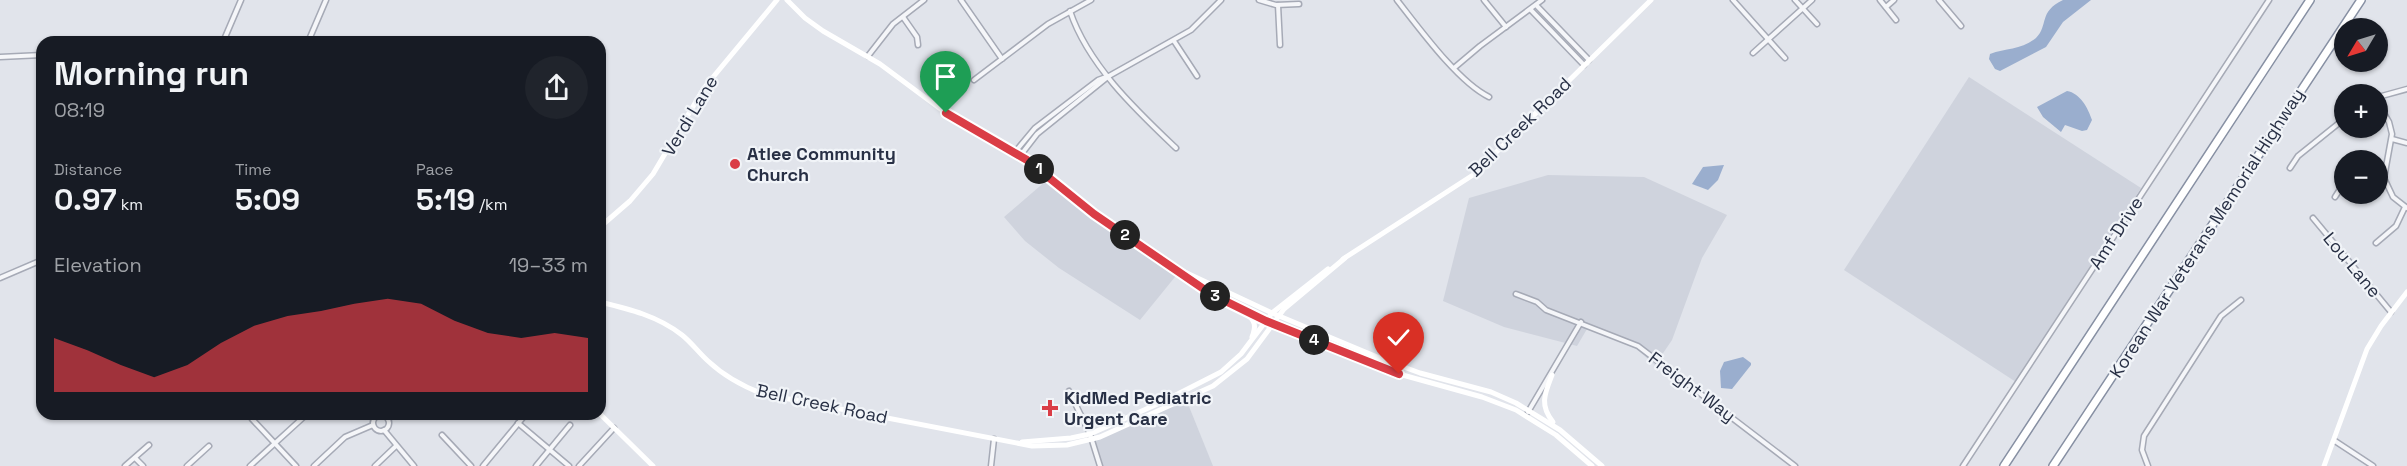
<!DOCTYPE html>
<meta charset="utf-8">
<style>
:root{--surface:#171b24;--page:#20242c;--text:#f1f3f6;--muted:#9ea1a6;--accent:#da3d46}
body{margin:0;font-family:"Space Grotesk",sans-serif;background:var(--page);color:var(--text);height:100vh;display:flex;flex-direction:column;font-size:22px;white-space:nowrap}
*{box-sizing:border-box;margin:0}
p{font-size:20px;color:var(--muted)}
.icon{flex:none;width:33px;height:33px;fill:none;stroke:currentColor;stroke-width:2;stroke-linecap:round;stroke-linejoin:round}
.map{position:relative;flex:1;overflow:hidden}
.drawer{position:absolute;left:36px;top:36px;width:570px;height:384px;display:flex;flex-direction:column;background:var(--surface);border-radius:18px;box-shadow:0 2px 4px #0004}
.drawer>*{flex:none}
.needle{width:39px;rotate:232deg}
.fabs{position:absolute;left:2334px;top:18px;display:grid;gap:12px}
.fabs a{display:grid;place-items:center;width:54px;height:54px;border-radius:50%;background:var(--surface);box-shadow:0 2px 4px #0004;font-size:30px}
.pin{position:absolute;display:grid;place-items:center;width:51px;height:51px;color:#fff;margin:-62px -26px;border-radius:50% 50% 50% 0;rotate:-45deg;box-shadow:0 0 6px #0007}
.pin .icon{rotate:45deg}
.km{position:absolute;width:30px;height:30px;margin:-15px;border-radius:50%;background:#222;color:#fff;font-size:16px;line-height:30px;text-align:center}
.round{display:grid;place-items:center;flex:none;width:63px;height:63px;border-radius:32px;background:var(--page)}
.head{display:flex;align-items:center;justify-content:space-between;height:102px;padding:0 18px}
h1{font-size:33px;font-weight:700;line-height:45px}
.stats{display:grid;grid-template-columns:repeat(3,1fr);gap:9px;height:102px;padding:6px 18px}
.stats div{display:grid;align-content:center}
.stats b{font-size:30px;font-weight:700}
.stats small{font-size:16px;font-weight:400}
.stats p{font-size:16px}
.chart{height:168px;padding:12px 18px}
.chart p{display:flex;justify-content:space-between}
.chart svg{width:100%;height:108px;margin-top:6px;fill:var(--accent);opacity:.7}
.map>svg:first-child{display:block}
</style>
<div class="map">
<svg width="2407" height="466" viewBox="0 0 2407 466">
<rect width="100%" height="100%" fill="#e1e4eb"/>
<g fill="#cfd3dd">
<path d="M 1969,77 L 2141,188 L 2016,382 L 1844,270 Z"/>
<path d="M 1548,175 L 1644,177 L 1727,215 L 1702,258 L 1672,340 L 1655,365 L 1634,347 L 1587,329 L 1577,346 L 1504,327 L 1443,301 L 1469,198 Z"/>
<path d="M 1047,180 L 1088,215 L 1179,272 L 1140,320 L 1059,268 L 1025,241 L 1004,217 Z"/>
<path d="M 1186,399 L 1213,466 L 1100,466 L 1092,439 Z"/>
</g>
<g fill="#9aaece">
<path d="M 2063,0 L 2091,0 L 2063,22 L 2046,47 L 2000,71 L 1995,69 L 1989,59 L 1990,54 C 2006,48 2022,50 2036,38 C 2049,25 2038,12 2063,0 Z"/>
<path d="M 2067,91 C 2080,93 2088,108 2092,120 L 2087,130 L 2082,131 L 2065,125 L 2061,132 L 2043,117 L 2037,107 Z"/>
<path d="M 1724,165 L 1718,180 L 1708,190 L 1692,184 L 1703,167 Z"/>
<path d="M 1743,357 L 1751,363 L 1751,365 L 1732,389 L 1721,388 L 1720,371 L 1724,362 Z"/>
</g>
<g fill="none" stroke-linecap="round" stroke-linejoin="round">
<g stroke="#a6aab6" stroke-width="7">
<g id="street">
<path d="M 961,0 L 1002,59"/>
<path d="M 1259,0 L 1276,5 L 1299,4"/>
<path d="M 1397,0 C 1419,28 1458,82 1489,97"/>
<path d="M 1484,0 L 1506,27"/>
<path d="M 1733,0 L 1785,58"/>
<path d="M 1795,0 L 1817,24"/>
<path d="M 1880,0 L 1896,20"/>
<path d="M 1939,0 L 1961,26"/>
<path d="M 1278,5 L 1280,45"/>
<path d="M 1536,5 L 1589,60"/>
<path d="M 1886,7 L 1894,0"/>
<path d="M 1531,10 L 1584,65"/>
<path d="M 1070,11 C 1088,65 1136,110 1176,148"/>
<path d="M 903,17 L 917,37 L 918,45"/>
<path d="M 1174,41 L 1197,76"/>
<path d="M 223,42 L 241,0"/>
<path d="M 308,42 L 326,0"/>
<path d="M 1753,53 L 1812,0"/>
<path d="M 868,56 L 893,24 L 924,0"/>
<path d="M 0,57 L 42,55"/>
<path d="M 1454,68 L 1480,46 L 1542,0"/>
<path d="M 1109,76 L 1191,30 L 1221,0"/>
<path d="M 974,80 L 1048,24 L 1091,0"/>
<path d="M 2378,97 L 2407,89"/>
<path d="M 2378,103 L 2389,122 L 2392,134 L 2384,178 L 2393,197 L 2407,208"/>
<path d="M 2392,139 L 2407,143"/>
<path d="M 1015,152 L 1035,128 L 1098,80 L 1109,76 L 1037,134 L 1020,156"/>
<path d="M 2290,168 L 2298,156 L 2344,119"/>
<path d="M 2378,175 L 2383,175"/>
<path d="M 2335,197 L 2344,183"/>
<path d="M 2313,218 L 2391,312"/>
<path d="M 2376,243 L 2396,226 L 2405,207"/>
<path d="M 0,278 L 42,260"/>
<path d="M 1516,294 L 1537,302 L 1546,310 L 1638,346 L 1795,466"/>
<path d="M 1069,391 L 1090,434 L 1100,466"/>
<path d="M 1528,412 L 1581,322"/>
<circle cx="381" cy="423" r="8"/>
<path d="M 252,419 L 296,466"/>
<path d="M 388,419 L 394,414"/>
<path d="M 518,423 L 569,466"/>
<path d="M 384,430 L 414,466"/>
<path d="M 442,435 L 471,466"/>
<path d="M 2335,441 L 2373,466"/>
<path d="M 135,458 L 143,466"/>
<path d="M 125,466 L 149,445"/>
<path d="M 187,466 L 209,446"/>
<path d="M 250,466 L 307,414"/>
<path d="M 314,466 L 345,437 L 373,425"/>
<path d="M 375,466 L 396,446"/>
<path d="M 483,466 L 526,414"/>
<path d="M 536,466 L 570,425"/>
<path d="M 579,466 L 614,428"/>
<path d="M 991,466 L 994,439"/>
<path d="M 1963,466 L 2269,0"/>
<path d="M 2148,466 L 2142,450 L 2144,436 L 2221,316 L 2241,300"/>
</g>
</g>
<g stroke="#8790a3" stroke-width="10">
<g id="highway">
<path d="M 2004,466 L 2310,0"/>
<path d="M 2053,466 L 2361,0"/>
</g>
</g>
<use href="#street" stroke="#f5f6f9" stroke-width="4"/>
<g stroke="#fff" stroke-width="5">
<path d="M 787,0 L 805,18 L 823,31 L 880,64 L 946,113 L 1027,160 L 1094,215 L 1174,267 L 1272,313 L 1382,359 L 1420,373 L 1491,392 L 1516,403 L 1560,430 L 1602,466"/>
<path d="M 600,227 L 630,201 L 653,174 L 704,88 L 777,0"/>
<path d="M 1343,259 L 1473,175 L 1651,0"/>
<path d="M 1179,273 L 1211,294 L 1287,329 L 1399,374 L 1482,397 L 1516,410 L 1556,435 L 1592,466"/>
<path d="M 600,302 C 629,309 658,316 682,335 C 691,342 699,353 708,361 C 725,377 742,386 763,394 L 1032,446 L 1067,445 L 1100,437 L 1213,386 L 1247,359 L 1284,309 L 1345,258"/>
<path d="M 1246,314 C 1256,320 1256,327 1252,337"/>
<path d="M 1552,375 C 1545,393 1539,405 1553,422"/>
<path d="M 600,414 L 653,466"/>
<path d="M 1022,442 L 1071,438 L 1090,434 L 1162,402 L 1221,372 L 1241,354 L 1272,313 L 1328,269"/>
<path d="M 2324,466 L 2367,349 L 2381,326 L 2407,292"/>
</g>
<use href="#highway" stroke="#fff" stroke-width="7"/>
</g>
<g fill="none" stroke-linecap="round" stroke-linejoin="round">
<g stroke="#fff" stroke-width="12">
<path id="route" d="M 946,113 L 1027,160 L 1094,214 L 1211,294 L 1266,321 L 1399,374"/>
</g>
<use href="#route" stroke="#da3d46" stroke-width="8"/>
</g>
<g fill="#da3d46" stroke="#f1f4f8" stroke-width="2">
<circle cx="735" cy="164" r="6"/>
<path d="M1047 399h6v6h6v6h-6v6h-6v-6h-6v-6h6z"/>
</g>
<g text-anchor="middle" stroke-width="4.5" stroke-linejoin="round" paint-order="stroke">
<g font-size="18" fill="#283045" stroke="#f1f4f8">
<text transform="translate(690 116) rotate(-59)" y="6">Verdi Lane</text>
<text transform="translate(1520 127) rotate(-44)" y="6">Bell Creek Road</text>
<text transform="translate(2116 233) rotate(-57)" y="6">Amf Drive</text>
<text transform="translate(2207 233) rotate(-57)" y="6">Korean War Veterans Memorial Highway</text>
<text transform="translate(2352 265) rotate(50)" y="6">Lou Lane</text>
<text transform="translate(1692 387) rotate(37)" y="6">Freight Way</text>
<text transform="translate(822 404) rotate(12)" y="6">Bell Creek Road</text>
</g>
<g font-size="18" font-weight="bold" fill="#283045" stroke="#f1f4f8" text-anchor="start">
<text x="747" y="160">Atlee Community<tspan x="747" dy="21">Church</tspan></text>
<text x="1064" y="404">KidMed Pediatric<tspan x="1064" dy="21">Urgent Care</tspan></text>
</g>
</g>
</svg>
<div class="fabs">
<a><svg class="needle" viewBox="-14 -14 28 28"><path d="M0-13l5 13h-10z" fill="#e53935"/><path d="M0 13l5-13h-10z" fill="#9ea1a6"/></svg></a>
<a>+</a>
<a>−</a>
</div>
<div class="pin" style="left:946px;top:113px;background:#1e9e55"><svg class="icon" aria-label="arrive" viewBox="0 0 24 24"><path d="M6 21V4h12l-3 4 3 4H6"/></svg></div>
<div class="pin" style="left:1399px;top:374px;background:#d93025"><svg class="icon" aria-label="check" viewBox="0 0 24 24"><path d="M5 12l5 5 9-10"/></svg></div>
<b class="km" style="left:1039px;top:169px">1</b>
<b class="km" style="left:1125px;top:235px">2</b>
<b class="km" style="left:1215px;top:296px">3</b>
<b class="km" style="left:1314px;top:340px">4</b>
<section class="drawer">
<div class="head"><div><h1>Morning run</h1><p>08:19</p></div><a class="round"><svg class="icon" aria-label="share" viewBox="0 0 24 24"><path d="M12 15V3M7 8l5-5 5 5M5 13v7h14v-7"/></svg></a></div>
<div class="stats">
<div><p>Distance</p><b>0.97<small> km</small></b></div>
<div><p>Time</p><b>5:09</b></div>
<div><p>Pace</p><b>5:19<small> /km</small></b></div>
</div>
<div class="chart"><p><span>Elevation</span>19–33 m</p>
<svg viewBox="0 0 160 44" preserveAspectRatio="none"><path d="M0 44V22L10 27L20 33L30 38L40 33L50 24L60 17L70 13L80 11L90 8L100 6L110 8L120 15L130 20L140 22L150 20L160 22V44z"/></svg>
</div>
</section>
</div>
